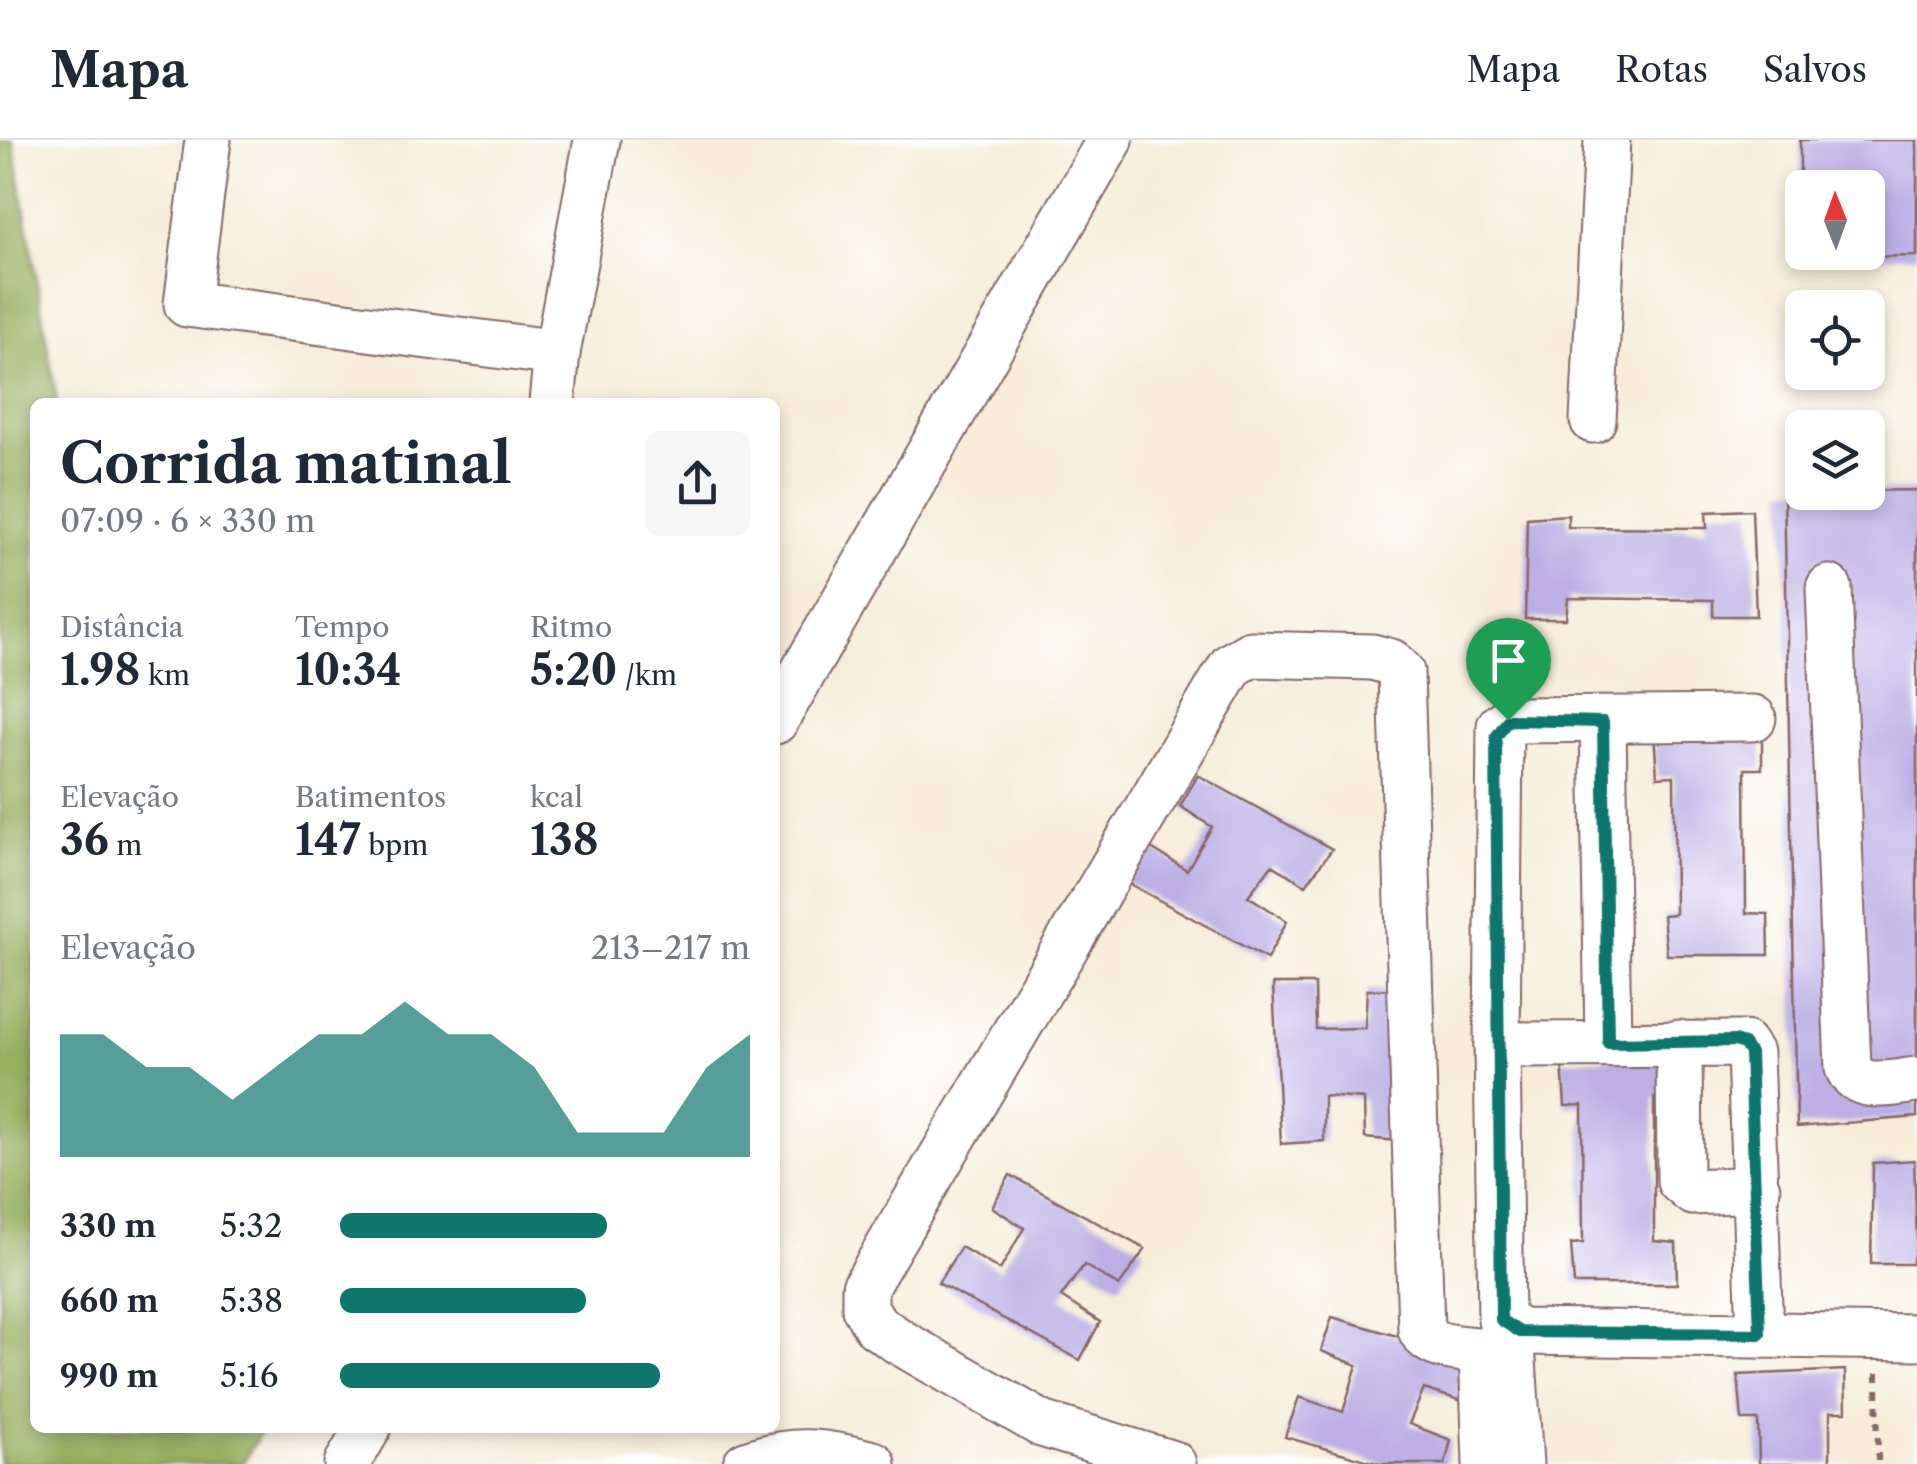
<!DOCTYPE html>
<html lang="pt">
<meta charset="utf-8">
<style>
:root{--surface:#fff;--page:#f6f6f7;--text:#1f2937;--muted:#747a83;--line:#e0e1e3;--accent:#0f766e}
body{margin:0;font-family:"Libre Caslon Text",serif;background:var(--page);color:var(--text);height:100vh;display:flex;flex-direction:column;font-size:38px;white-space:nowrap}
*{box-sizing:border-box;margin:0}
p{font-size:32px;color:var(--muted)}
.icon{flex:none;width:55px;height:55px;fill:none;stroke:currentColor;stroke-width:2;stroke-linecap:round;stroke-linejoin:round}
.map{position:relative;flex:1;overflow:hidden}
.panel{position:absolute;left:30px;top:258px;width:750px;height:1035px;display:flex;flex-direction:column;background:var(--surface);border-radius:15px;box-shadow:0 5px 15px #0003}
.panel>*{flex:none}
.needle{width:65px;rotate:359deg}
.controls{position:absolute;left:1785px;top:30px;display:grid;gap:20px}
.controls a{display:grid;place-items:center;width:100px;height:100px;border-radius:15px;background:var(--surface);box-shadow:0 5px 15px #0003;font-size:50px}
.pin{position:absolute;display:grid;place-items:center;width:85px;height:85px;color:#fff;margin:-102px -42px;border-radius:50% 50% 50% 0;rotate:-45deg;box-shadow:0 0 10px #0007}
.pin .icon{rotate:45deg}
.round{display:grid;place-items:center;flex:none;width:105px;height:105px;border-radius:15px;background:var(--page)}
.head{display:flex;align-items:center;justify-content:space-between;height:170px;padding:0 30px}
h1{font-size:55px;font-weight:700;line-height:75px}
.figures{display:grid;grid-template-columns:repeat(3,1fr);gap:15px;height:170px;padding:10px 30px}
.figures div{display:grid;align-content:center}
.figures b{font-size:42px;font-weight:700}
.figures small{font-size:28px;font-weight:400}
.figures p{font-size:28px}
.chart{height:280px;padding:20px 30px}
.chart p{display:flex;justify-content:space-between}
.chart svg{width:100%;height:180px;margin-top:10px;fill:var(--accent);opacity:.7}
ul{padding:0 30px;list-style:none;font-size:32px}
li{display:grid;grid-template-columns:160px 120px 1fr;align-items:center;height:75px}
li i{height:25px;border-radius:12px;background:var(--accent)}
header{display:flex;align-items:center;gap:60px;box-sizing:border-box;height:140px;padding:0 50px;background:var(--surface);border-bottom:2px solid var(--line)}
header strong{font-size:48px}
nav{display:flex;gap:55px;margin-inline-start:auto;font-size:35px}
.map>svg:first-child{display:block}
</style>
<header>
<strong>Mapa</strong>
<nav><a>Mapa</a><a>Rotas</a><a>Salvos</a></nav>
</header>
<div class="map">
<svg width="1917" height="1324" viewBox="0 0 1917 1324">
<rect width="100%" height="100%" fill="#fff"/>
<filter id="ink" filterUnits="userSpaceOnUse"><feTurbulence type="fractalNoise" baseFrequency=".01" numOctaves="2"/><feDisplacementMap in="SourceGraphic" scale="20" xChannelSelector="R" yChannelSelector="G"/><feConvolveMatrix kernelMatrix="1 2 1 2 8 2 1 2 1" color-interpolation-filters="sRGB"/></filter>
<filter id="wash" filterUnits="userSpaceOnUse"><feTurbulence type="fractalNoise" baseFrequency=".0048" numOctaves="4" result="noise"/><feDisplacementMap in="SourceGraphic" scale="40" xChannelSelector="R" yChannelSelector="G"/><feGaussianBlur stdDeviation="2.25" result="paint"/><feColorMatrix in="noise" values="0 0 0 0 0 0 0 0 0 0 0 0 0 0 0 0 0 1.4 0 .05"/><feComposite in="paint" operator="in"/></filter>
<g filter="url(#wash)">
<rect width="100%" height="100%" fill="#f6ecd8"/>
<path fill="#96b061" stroke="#706846" stroke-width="2.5" d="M 0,0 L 13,0 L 57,262 L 35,262 L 35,1288 L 263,1288 L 242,1324 L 0,1324 Z"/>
<g id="blocks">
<g fill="#bdafe5">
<path d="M 1800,0 L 1917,0 L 1917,116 L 1801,118 L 1801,112 L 1868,112 L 1868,48 L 1800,48 Z"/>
<path d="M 1784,348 L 1802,348 L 1802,352 L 1917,350 L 1917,977 L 1797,987 Z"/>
<path d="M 1752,370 L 1756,476 L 1713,476 L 1713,460 L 1568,458 L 1566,479 L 1525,479 L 1527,378 L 1568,375 L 1568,387 L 1707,388 L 1706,372 Z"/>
<path d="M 1762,586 L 1762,629 L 1745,629 L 1746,773 L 1768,774 L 1769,815 L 1667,815 L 1663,775 L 1675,774 L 1674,636 L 1657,637 L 1654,592 Z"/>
<path d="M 1198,635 L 1332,709 L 1306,745 L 1272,725 L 1248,756 L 1287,781 L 1267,819 L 1126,742 L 1148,706 L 1187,730 L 1212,687 L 1180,666 Z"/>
<path d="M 1273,844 L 1315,844 L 1316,889 L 1365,888 L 1367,850 L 1403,849 L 1409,1002 L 1365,998 L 1364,959 L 1324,956 L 1324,1001 L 1281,1004 Z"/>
<path d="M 1669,915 L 1670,957 L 1654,958 L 1654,1101 L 1676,1103 L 1677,1144 L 1574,1144 L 1571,1104 L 1583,1103 L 1582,965 L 1565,966 L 1562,921 Z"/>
<path d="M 1914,1020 L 1917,1102 L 1912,1124 L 1871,1124 L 1873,1023 Z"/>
<path d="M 1010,1035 L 1145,1109 L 1119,1146 L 1084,1125 L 1061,1157 L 1100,1182 L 1080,1220 L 938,1143 L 961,1107 L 1000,1130 L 1024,1088 L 992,1067 Z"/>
<path d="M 1332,1177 L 1479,1220 L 1462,1261 L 1424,1249 L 1409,1284 L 1451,1300 L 1445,1324 L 1380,1324 L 1285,1297 L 1299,1257 L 1343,1272 L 1357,1225 L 1321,1211 Z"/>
<path d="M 1845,1230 L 1846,1272 L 1830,1272 L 1830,1324 L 1759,1324 L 1758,1280 L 1742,1280 L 1738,1235 Z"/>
</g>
</g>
</g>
<g filter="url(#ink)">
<use href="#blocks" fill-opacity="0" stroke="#866768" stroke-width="2.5"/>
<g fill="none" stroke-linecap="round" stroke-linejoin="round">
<g stroke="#866768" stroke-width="49">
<g id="minor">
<path d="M 208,0 L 187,164 L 557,213 L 597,0"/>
<path d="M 552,262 L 557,213"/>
<path d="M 1593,280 L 1607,0"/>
<path d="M 1829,448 L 1848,928 C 1859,953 1895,942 1917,940"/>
<path d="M 1753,578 L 1508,580 L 1500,586 L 1497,905 L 1501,1180 L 1520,1192 L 1917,1197"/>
<path d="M 775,581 L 1110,0"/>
<path d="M 1603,581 L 1608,903"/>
<path d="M 1679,903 L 1680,1041 L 1693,1052 L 1757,1049"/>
<path d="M 1497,905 L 1744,904 L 1750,913 L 1760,1194"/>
<path d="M 1482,1210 L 1486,1324"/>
<path d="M 347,1324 L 368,1288"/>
<path d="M 746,1324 C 795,1306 823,1312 873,1324"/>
<path d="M 1173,1324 L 1042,1284 L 900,1202 L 876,1186 L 865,1168 L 865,1147 L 1232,525 L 1251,514 L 1372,517 L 1391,522 L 1401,532 L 1421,1190 C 1435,1218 1490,1202 1513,1220 L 1520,1324"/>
</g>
</g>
<path stroke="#866768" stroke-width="6" stroke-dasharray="8 8" stroke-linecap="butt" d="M 1877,1233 L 1878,1324"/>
<use href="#minor" stroke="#fff" stroke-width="45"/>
</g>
</g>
<g fill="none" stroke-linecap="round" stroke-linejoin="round" filter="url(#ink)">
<g stroke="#fff" stroke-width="20">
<path id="route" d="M 1508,580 L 1603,582 L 1608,903 L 1734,901 L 1744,904 L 1750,913 L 1760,1194 L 1520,1192 L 1501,1180 L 1496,597 Z"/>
</g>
<use href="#route" stroke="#0f766e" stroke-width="12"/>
</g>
</svg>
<div class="controls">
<a><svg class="needle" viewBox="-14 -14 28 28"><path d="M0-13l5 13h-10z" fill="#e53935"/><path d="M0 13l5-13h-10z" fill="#747a83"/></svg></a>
<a><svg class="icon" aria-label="locate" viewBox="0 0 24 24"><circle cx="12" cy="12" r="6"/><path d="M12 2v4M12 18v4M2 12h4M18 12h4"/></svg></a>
<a><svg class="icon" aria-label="layers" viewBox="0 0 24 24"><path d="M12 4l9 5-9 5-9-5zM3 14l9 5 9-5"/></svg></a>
</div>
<div class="pin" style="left:1508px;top:580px;background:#1e9e55"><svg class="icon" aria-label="arrive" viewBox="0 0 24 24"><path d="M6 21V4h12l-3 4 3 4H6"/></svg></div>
<section class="panel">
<div class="head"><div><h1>Corrida matinal</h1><p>07:09 · 6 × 330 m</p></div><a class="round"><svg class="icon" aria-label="share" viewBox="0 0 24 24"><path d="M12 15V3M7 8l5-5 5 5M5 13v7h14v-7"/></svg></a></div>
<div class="figures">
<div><p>Distância</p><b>1.98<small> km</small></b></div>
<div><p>Tempo</p><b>10:34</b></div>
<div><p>Ritmo</p><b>5:20<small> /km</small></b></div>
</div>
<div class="figures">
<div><p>Elevação</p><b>36<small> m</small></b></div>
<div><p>Batimentos</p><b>147<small> bpm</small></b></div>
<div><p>kcal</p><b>138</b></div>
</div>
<div class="chart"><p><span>Elevação</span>213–217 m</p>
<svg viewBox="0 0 160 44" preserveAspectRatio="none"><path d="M0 44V14L10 14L20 22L30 22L40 30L50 22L60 14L70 14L80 6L90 14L100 14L110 22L120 38L130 38L140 38L150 22L160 14V44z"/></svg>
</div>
<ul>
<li><b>330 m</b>5:32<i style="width:65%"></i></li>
<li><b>660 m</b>5:38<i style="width:60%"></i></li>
<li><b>990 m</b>5:16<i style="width:78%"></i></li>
</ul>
</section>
</div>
